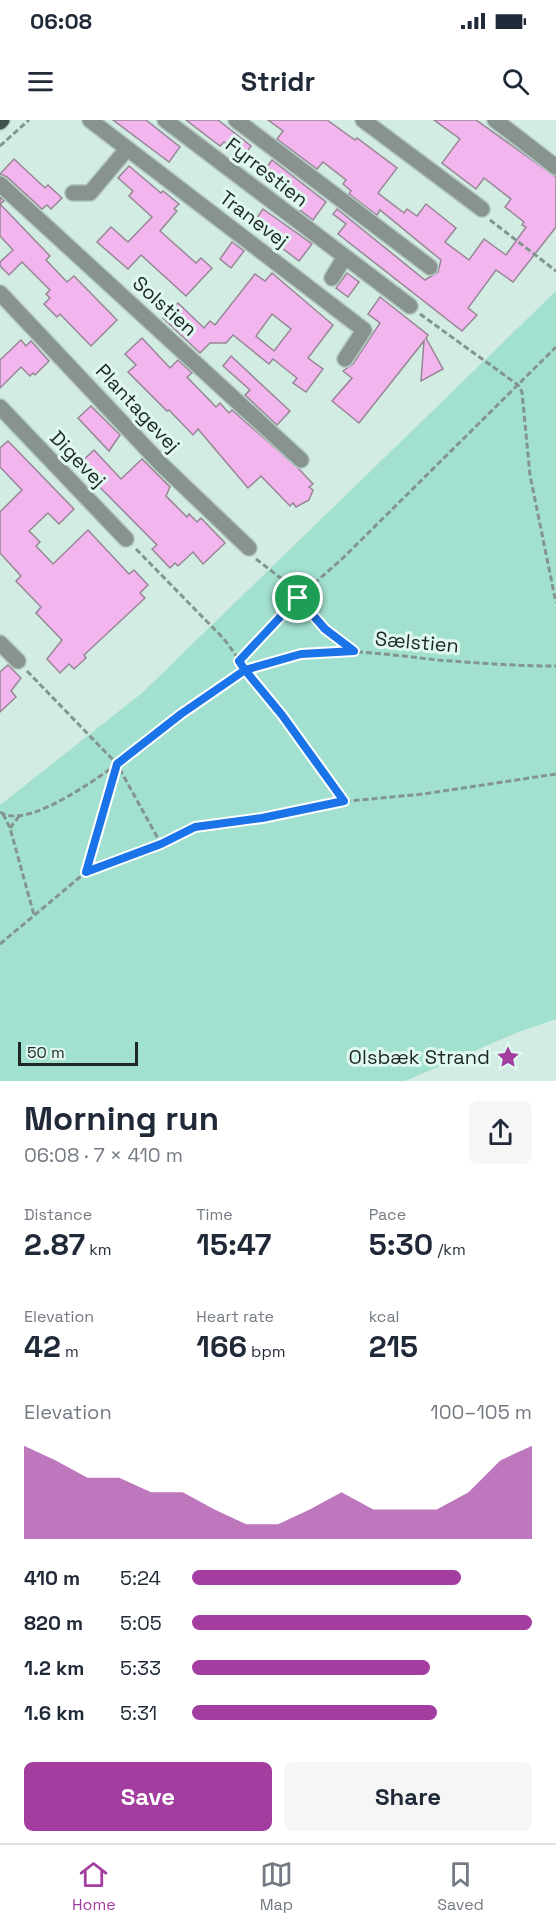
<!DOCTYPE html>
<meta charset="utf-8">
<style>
:root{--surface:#fff;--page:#f6f6f7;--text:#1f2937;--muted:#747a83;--line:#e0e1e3;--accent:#a33da0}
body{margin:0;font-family:"Space Grotesk",sans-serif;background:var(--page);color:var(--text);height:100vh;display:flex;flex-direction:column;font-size:22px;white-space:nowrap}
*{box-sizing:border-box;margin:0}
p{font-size:20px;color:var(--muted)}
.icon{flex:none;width:33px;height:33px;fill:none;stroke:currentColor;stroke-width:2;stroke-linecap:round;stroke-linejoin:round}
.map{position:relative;height:961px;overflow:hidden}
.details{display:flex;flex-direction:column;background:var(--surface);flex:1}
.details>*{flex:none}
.scale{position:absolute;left:18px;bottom:15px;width:120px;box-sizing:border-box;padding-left:6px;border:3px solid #1e2724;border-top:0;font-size:16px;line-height:21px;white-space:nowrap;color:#1e2724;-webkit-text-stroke:4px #dff8f0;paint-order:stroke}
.pin{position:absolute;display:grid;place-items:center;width:51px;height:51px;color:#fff;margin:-26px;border:3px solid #fff;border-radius:50%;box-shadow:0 2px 6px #0007}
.round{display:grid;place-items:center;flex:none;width:63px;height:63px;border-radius:9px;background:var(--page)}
.overview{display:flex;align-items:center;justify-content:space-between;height:102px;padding:0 24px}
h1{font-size:33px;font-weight:600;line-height:45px}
.figures{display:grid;grid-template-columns:repeat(3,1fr);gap:9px;height:102px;padding:6px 24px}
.figures div{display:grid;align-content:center}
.figures b{font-size:30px;font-weight:600}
.figures small{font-size:16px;font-weight:400}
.figures p{font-size:16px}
.chart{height:168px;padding:12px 24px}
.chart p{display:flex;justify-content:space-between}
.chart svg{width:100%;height:108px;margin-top:6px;fill:var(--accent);opacity:.7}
.button{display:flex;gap:12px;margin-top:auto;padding:12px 24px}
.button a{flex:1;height:69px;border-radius:9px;background:var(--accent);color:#fff;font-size:24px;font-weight:600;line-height:69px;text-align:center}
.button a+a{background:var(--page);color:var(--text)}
ul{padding:0 24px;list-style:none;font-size:20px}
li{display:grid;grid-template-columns:96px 72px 1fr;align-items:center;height:45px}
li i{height:15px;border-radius:8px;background:var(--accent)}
.status{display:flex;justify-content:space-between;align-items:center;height:42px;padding:0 30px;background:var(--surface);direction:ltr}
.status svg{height:16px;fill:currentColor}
header{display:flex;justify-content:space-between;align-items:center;height:78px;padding:0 24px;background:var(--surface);font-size:27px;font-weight:600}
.dock{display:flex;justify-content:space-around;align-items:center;height:84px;border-top:2px solid var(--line);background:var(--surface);font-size:16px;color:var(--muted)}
.dock a{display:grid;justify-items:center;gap:3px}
.dock .on{color:var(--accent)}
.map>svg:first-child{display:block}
</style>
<div class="status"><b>06:08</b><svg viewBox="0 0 49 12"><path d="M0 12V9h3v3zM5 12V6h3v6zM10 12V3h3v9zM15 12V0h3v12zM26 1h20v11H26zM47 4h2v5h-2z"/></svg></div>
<header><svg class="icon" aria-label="menu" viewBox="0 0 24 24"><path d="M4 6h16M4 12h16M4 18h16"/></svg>Stridr<svg class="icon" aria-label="search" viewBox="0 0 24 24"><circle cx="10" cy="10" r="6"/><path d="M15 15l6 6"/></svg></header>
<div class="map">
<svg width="556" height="961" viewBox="0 0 556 961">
<rect width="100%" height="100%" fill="#d2ebe3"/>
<path fill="#a2e1cf" d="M 556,171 L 556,899 L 516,913 L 405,961 L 0,961 L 0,685 L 142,573 Z"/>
<g fill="#f3b5ee" stroke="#978795" stroke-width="1.5" fill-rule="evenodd">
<path d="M 113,0 L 146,0 L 180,27 L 169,42 Z"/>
<path d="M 186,0 L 218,0 L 251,26 L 243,37 L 224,22 L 220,26 Z"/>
<path d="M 268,0 L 327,0 L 355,20 L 357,18 L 397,48 L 378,73 L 404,93 L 407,89 L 417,96 L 426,84 L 456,108 L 445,122 L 469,140 L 484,119 L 506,135 L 526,107 L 522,105 L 524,102 L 505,87 L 511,79 L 484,58 L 476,69 L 442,43 L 460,19 L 434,0 L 476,0 L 556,57 L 556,107 L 513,162 L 496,150 L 468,188 L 477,195 L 462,211 L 338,114 L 346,104 L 333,94 L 337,89 L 425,160 L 438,152 L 441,140 L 380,90 L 377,95 L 349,74 L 351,71 L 343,64 L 346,60 L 323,42 L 317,49 L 277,19 L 283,11 Z"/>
<path d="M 14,39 L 45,68 L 48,65 L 62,78 L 51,89 L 47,85 L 42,89 L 7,57 L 0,54 Z"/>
<path d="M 272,40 L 326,82 L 313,100 L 300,90 L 303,86 L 261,55 Z"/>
<path d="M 129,46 L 161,73 L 163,71 L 179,84 L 174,89 L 177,91 L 160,111 L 196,143 L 201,138 L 212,148 L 186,176 L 141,135 L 128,149 L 97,122 L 111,107 L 128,122 L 152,97 L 129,76 L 133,71 L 118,58 Z"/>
<path d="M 0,77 L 4,81 L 0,84 L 50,136 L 46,140 L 67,162 L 74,156 L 117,200 L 91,226 L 60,194 L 57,197 L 44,184 L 50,178 L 46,174 L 50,170 L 22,142 L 9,155 L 0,146 L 0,142 L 13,130 L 0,116 Z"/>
<path d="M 263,89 L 312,124 L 299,141 L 252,105 Z"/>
<path d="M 232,122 L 244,131 L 231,148 L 220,139 Z"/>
<path d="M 272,153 L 333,205 L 308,238 L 323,249 L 306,272 L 293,263 L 297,258 L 273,239 L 269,244 L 233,215 L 226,223 L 210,223 L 200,233 L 163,198 L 178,183 L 204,208 L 210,201 L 215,205 L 255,154 L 265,161 ZM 272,194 L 291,209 L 274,231 L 256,216 Z"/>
<path d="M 347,153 L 359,162 L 348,177 L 336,168 Z"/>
<path d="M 380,177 L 428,215 L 426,218 L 443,249 L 421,261 L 424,221 L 359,303 L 332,281 L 352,258 L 343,251 L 353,244 L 380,203 L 368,194 Z"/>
<path d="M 142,218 L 170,248 L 178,240 L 192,253 L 187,257 L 216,287 L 220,283 L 229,293 L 232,290 L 299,349 L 313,364 L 309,367 L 313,370 L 309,380 L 296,387 L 293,383 L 290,386 L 261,356 L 248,368 L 198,309 L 193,315 L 169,290 L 167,291 L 128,252 L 136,245 L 125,234 Z"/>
<path d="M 21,220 L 26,226 L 31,221 L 49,241 L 35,255 L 33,253 L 30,256 L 21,247 L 0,268 L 0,240 Z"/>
<path d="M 231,236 L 290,291 L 277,305 L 245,275 L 250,270 L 223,246 Z"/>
<path d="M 91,286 L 120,315 L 109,331 L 78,298 Z"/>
<path d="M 8,321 L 74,389 L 59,404 L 48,393 L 29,411 L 40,422 L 36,426 L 53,444 L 88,410 L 129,454 L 134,450 L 148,465 L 140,473 L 145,478 L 84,535 L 86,538 L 74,549 L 69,544 L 60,553 L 47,539 L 62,520 L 36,493 L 41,487 L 16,461 L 21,456 L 0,433 L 0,392 L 22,370 L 0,347 L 0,328 Z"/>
<path d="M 94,330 L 121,359 L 142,339 L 170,367 L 166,376 L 187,397 L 189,394 L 197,402 L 201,398 L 225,423 L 203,444 L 193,432 L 178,446 L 175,443 L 170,448 L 152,429 L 157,425 L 78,345 Z"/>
<path d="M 8,545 L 21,558 L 11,571 L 16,577 L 0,592 L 0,552 Z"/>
</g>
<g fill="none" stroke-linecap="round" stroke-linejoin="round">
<g stroke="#b2c8c1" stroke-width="18">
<g id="minor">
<path d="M 90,0 L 364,210 L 345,239"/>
<path d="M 165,0 L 410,186"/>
<path d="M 236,0 L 430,147"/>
<path d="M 363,0 L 482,89"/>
<path d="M 495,0 L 556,47"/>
<path d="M 0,64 L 301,340"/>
<path d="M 73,73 L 90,73 L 127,29"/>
<path d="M 332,158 L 344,138"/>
<path d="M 0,173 L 162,345 L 249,428"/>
<path d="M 0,287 L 126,419"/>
<path d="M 0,523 L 18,541"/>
</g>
</g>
<g stroke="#b2c8c1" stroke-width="18">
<path id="major" d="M 0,2 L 2,0"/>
</g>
<g stroke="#83958f" stroke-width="3" stroke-dasharray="6 3" stroke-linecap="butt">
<path d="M 0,26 L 29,0"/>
<path d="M 490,100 L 556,151"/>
<path d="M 420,194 L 518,265 L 522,272 L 530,355 L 556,483"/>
<path d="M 136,429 L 224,519 L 343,681"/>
<path d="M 256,439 L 291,466 L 325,509 L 352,531"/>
<path d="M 239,541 L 298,478 L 343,438 L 556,227"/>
<path d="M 27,551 L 117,644 L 161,724"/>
<path d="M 0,692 C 44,722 200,572 245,550 C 306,521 374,533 438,540 C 477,543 517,546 556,546"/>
<path d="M 3,694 L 10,708 L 34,795"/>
<path d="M 10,708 L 20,695"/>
<path d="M 86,752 L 161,724 L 195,707 L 262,698 L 339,682 L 423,674 L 556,654"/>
<path d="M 0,824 L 86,752 L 116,646"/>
</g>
<use href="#minor" stroke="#889390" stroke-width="15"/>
<use href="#major" stroke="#3e514b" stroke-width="15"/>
</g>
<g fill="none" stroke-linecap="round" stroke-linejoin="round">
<g stroke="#fff" stroke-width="12">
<path id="route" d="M 298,478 L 239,541 L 245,550 L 181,594 L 117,644 L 86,752 L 161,724 L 195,707 L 262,698 L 344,681 L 282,595 L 245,550 L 301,534 L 354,531 L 325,509 L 298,478"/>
</g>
<use href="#route" stroke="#1a73e8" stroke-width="8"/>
</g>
<defs>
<g id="sight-bare" transform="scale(1.8)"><path d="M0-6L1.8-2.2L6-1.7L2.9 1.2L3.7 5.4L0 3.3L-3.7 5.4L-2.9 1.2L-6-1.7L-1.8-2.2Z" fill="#a33da0" stroke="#dff8f0" stroke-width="2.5" paint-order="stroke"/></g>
</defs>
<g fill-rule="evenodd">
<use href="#sight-bare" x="508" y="937"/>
</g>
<g text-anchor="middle" stroke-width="6" stroke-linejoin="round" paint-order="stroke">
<g font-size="20" fill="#1e2724" stroke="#dff8f0">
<text transform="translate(267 52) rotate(38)" y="7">Fyrrestien</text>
<text transform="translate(254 99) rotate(37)" y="7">Tranevej</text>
<text transform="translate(165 186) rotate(42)" y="7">Solstien</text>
<text transform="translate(138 288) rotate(47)" y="7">Plantagevej</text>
<text transform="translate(78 339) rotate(46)" y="7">Digevej</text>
<text transform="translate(417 522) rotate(5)" y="7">Sælstien</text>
</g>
<g font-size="20" fill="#1e2724" stroke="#dff8f0" text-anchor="end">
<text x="490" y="944">Olsbæk Strand</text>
</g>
</g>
</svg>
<div class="scale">50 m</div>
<div class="pin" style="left:298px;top:478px;background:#1e9e55"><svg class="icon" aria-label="arrive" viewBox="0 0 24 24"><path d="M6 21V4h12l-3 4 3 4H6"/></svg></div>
</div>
<section class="details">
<div class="overview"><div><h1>Morning run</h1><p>06:08 · 7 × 410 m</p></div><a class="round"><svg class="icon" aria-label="share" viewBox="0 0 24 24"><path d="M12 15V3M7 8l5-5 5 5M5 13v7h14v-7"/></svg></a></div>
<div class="figures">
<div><p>Distance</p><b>2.87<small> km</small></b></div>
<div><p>Time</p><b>15:47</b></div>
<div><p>Pace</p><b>5:30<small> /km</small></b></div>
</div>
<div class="figures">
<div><p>Elevation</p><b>42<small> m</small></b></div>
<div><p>Heart rate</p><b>166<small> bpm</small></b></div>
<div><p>kcal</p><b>215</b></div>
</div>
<div class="chart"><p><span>Elevation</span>100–105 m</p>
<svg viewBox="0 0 160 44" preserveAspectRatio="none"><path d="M0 44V6L10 12L20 19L30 19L40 25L50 25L60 32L70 38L80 38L90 32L100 25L110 32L120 32L130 32L140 25L150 12L160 6V44z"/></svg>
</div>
<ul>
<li><b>410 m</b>5:24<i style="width:79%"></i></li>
<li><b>820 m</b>5:05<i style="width:100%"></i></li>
<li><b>1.2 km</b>5:33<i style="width:70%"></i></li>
<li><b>1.6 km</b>5:31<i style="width:72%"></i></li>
</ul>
<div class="button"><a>Save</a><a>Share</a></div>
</section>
<nav class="dock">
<a class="on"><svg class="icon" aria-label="home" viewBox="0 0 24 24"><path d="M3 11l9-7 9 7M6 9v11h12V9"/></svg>Home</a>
<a><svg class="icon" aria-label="map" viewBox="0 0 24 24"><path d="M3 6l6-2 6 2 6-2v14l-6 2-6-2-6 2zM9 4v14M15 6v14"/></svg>Map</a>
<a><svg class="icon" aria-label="saved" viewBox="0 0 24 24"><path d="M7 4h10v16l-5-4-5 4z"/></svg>Saved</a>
</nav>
